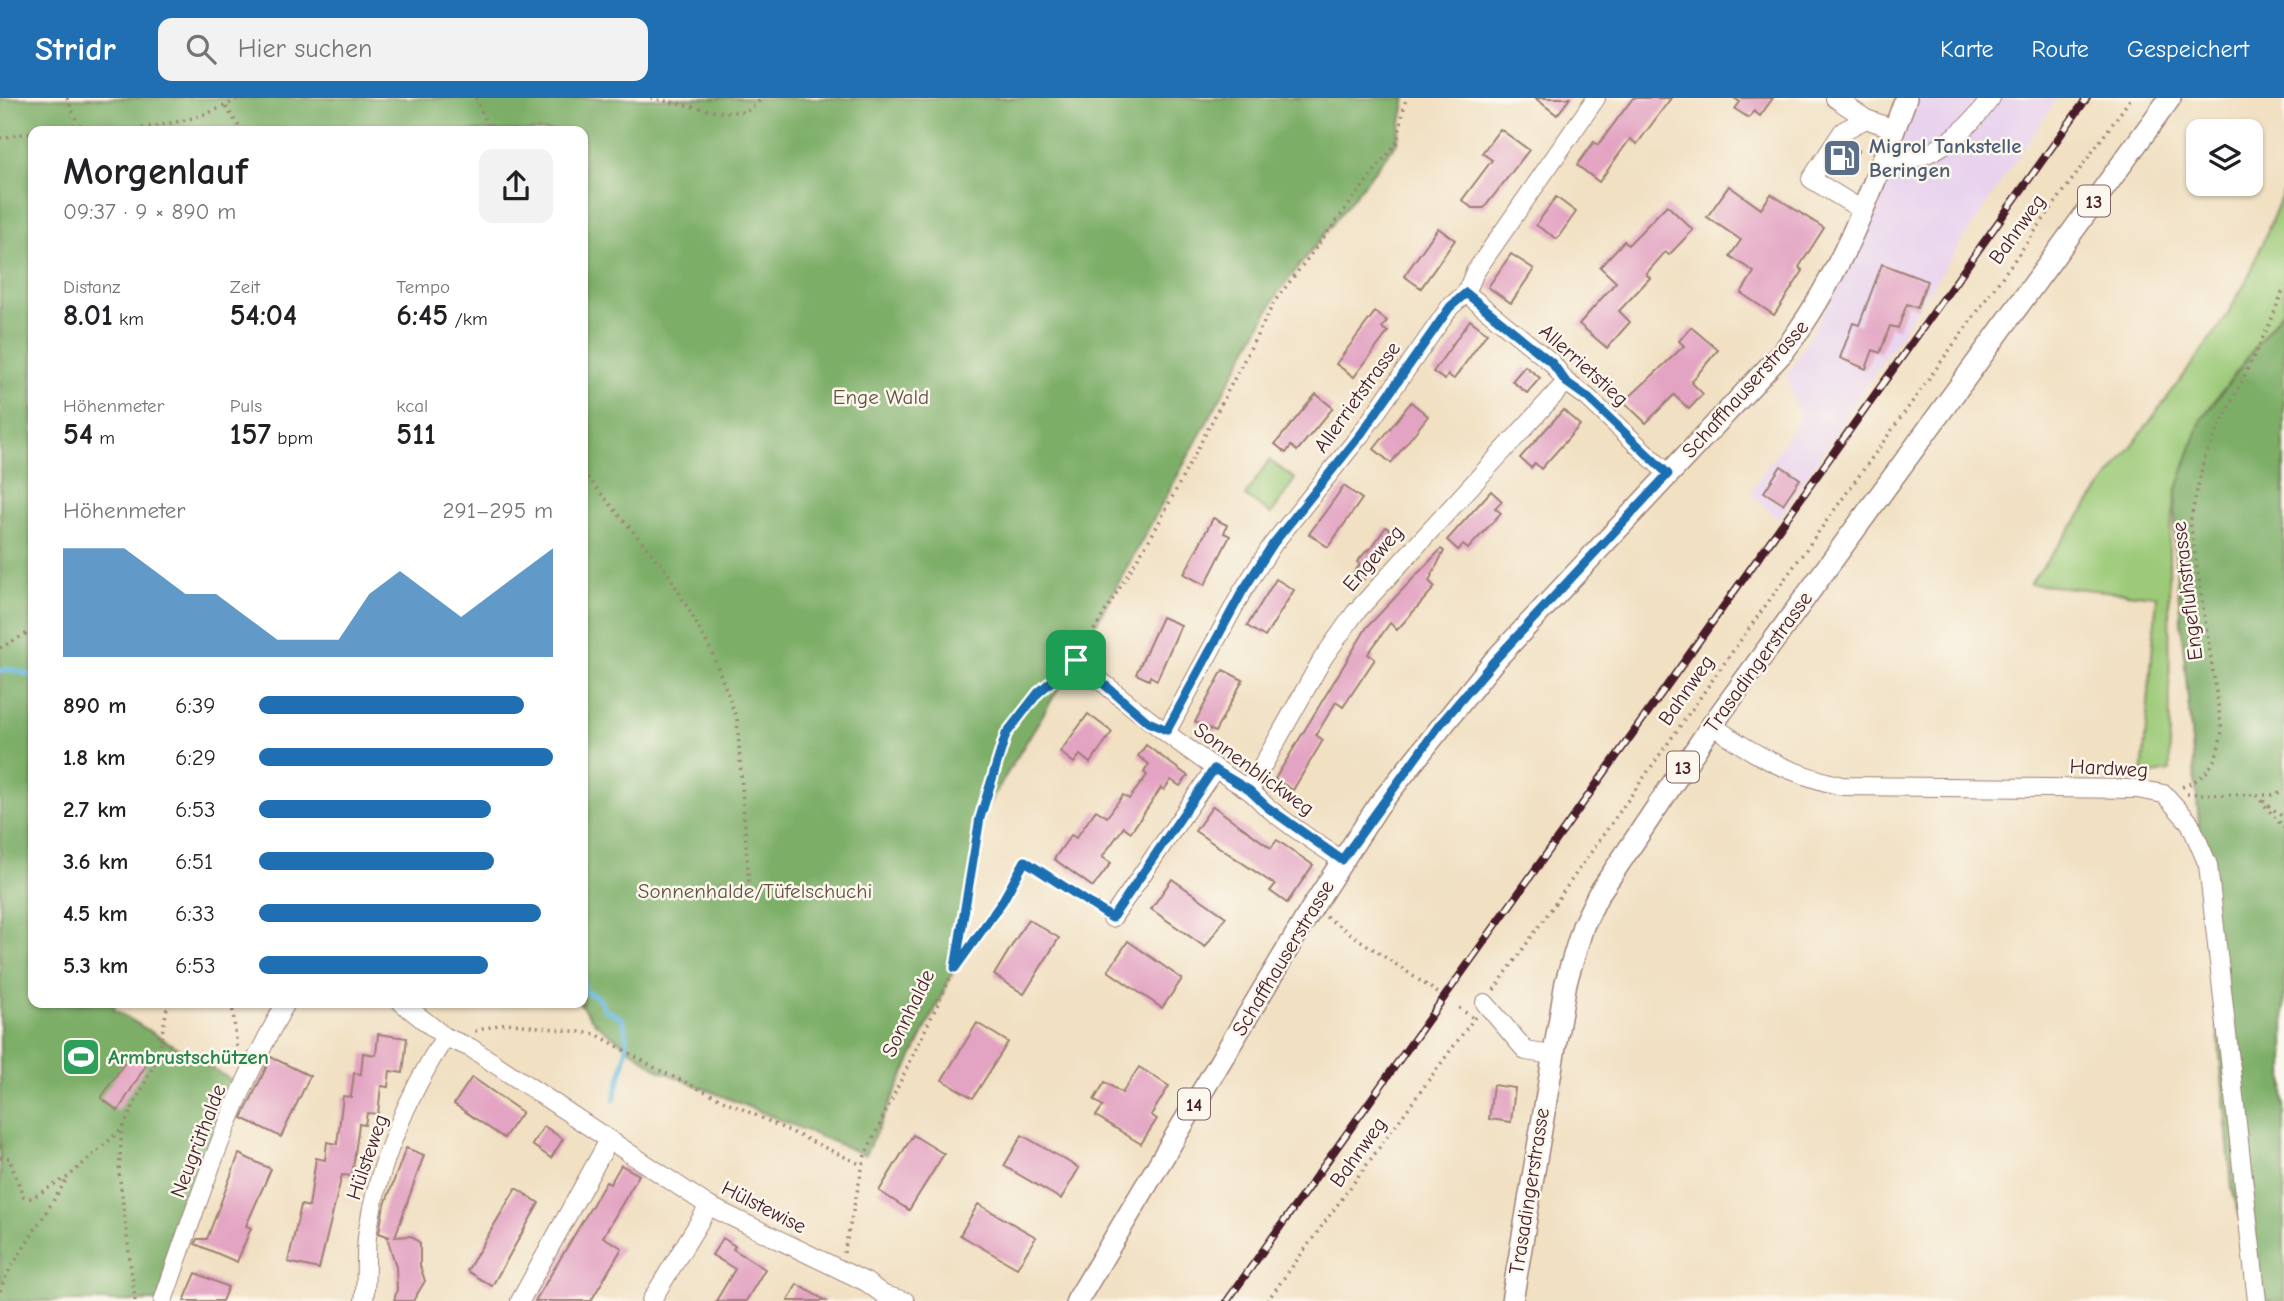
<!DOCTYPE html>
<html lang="de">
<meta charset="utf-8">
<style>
:root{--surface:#fff;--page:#f2f2f2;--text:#202124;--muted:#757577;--accent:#1f6fb2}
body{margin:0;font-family:"Comic Neue",sans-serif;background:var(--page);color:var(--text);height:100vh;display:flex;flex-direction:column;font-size:26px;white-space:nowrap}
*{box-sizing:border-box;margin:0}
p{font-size:23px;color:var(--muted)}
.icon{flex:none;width:38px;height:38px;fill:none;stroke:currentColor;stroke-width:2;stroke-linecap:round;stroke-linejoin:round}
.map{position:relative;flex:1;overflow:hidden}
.side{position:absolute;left:28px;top:28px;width:560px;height:882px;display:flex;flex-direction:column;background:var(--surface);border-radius:14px;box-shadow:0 2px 5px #0004}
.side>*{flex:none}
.fabs{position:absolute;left:2186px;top:21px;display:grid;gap:14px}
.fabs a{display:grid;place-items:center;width:77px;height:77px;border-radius:14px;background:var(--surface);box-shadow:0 2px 5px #0004;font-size:35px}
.pin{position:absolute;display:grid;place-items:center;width:60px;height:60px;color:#fff;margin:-30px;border-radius:14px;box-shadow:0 4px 10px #0006}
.round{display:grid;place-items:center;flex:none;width:74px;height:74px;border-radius:14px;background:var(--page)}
.head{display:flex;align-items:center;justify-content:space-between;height:119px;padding:0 35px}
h1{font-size:38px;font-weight:700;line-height:52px}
.figures{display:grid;grid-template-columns:repeat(3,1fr);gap:10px;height:119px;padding:7px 35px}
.figures div{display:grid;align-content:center}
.figures b{font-size:30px;font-weight:700}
.figures small{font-size:19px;font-weight:400}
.figures p{font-size:19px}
.chart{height:196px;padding:14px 35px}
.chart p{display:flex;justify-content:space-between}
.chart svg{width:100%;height:126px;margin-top:7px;fill:var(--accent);opacity:.7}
ul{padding:0 35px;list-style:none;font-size:23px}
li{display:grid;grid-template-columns:112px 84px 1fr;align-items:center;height:52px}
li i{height:18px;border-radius:9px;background:var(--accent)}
header{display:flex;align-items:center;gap:42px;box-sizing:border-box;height:98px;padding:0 35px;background:var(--accent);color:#fff}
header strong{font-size:33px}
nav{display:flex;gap:38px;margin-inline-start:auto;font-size:24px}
.search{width:490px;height:63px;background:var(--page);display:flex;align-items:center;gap:18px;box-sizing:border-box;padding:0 24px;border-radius:14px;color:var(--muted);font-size:26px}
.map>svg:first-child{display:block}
</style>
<header>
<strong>Stridr</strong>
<div class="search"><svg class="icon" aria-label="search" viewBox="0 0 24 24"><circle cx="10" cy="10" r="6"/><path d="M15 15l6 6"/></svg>Hier suchen</div>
<nav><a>Karte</a><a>Route</a><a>Gespeichert</a></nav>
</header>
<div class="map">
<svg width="2284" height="1203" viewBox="0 0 2284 1203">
<rect width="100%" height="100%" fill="#fbf7ec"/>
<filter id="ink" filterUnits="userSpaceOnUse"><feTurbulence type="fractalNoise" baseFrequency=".0143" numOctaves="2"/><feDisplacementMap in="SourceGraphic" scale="14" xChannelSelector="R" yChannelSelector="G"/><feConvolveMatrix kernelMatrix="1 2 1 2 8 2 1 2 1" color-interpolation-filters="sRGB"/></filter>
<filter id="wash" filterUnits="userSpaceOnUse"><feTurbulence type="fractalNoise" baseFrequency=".00686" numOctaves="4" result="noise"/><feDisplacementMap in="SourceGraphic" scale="28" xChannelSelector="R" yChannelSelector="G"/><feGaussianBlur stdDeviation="1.57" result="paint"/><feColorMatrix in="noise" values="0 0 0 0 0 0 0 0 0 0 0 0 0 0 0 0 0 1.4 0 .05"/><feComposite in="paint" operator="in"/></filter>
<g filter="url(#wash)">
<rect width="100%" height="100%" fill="#f1e0c2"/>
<path fill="#e8d2ee" d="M 1918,0 L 2057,0 L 1778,421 L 1750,394 L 1800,320 L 1787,278 L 1868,135 Z"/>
<g fill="#9cca78" stroke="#737452" stroke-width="2">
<path d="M 2284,92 L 2284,210 L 2202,320 L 2176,394 L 2169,445 L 2170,673 L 2142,678 L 2157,498 L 2030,486 L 2223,224 L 2249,178 Z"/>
<path d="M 1269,362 L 1295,381 L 1271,416 L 1245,398 Z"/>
</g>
<g fill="#7dae68" stroke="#64664a" stroke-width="2">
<path d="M 0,0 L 1406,0 L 1397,44 L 1278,195 L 1076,562 L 980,720 L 955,870 L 865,1057 L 659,972 L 596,926 L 579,905 L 583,905 L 583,33 L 33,33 L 33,905 L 117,905 L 113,911 L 243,989 L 163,1203 L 0,1203 Z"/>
<path d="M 2284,211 L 2284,1203 L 2263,1203 L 2232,1091 L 2174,446 L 2176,394 L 2201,322 Z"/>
</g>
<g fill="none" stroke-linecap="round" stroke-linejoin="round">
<g stroke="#66b8e1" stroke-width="5">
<path d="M 0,573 L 10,571 L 33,578"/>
<path d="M 583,882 L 584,893 L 598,899 L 605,912 L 621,919 C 634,946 621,974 614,1002"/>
</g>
</g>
<g id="blocks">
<g fill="#e3a3c2">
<path d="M 1535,0 L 1570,0 L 1557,17 Z"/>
<path d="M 1633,0 L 1671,0 L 1637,46 L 1630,41 L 1599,84 L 1577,67 L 1594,44 L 1598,47 Z"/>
<path d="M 1734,0 L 1773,0 L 1760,18 L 1754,13 L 1749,20 L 1735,11 L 1740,4 Z"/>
<path d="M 1500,31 L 1529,52 L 1484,110 L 1472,110 L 1462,102 L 1492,62 L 1482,55 Z"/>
<path d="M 1848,46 L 1859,52 L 1844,78 L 1832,71 Z"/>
<path d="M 1729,88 L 1761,111 L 1771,96 L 1824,130 L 1799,169 L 1803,173 L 1774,217 L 1741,195 L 1754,174 L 1730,158 L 1741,142 L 1707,119 Z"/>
<path d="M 1556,99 L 1576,114 L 1557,141 L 1536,127 Z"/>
<path d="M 1667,107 L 1693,132 L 1669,157 L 1665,154 L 1646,176 L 1650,180 L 1619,213 L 1630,224 L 1607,250 L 1579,226 L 1616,184 L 1600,169 L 1624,143 L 1628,147 Z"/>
<path d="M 1438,130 L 1455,142 L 1421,190 L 1404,178 Z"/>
<path d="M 1511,156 L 1534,171 L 1511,205 L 1488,189 Z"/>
<path d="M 1882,166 L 1927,183 L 1917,210 L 1907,206 L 1898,230 L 1890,228 L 1880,255 L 1873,252 L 1866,271 L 1840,260 L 1853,225 L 1859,227 Z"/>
<path d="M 1375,214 L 1387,223 L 1382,230 L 1388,234 L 1354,279 L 1336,266 Z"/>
<path d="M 1470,222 L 1487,235 L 1454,281 L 1448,277 L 1445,282 L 1433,274 Z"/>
<path d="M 1691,229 L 1718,252 L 1691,284 L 1703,296 L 1689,311 L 1674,297 L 1646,325 L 1624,304 L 1684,248 L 1679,243 Z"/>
<path d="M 1525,268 L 1540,280 L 1527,295 L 1512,283 Z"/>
<path d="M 1316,296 L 1333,310 L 1297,353 L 1291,348 L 1286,355 L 1275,346 Z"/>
<path d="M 1411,304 L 1428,318 L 1391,365 L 1374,351 Z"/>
<path d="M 1563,312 L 1580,327 L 1541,371 L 1535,365 L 1531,370 L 1520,360 Z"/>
<path d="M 1781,368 L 1800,381 L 1783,406 L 1764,394 Z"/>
<path d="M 1344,388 L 1362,401 L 1328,449 L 1309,436 Z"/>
<path d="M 1491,393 L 1502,403 L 1495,410 L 1501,415 L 1468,451 L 1463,447 L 1458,452 L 1447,442 Z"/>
<path d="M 1213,420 L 1227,427 L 1224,435 L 1230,438 L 1205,487 L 1184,476 Z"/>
<path d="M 1386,429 L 1400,439 L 1357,489 L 1349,482 L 1360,466 L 1357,464 L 1368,451 L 1369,453 Z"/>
<path d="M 1441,451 L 1444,453 L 1429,483 L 1435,489 L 1397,532 L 1390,525 L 1368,556 L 1375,561 L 1343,609 L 1336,604 L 1316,637 L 1323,642 L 1293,692 L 1275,681 L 1367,529 Z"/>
<path d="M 1276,481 L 1294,492 L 1265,539 L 1247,528 Z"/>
<path d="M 1162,519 L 1181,527 L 1157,582 L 1150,578 L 1149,582 L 1136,576 Z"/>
<path d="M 1223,572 L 1243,582 L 1215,634 L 1195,624 Z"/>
<path d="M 1088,616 L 1112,634 L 1090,665 L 1080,657 L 1074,665 L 1060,654 Z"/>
<path d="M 1146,647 L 1188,678 L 1180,688 L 1171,682 L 1164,692 L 1161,690 L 1131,734 L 1124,729 L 1102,759 L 1111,765 L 1093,789 L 1054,761 L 1071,737 L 1076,740 L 1096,712 L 1107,719 L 1123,697 L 1129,701 L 1147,677 L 1144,674 L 1149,666 L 1138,658 Z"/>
<path d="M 1213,708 L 1271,750 L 1277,742 L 1313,767 L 1287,805 L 1270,793 L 1275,787 L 1195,733 Z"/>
<path d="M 1172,781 L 1226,819 L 1205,849 L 1151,811 Z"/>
<path d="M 1028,821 L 1059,840 L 1024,896 L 994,877 Z"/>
<path d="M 1128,843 L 1182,881 L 1162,910 L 1108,873 Z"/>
<path d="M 977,925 L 1008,944 L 973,1000 L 942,982 Z"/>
<path d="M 378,936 L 407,940 L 403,975 L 390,973 L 388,989 L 381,988 L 378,1016 L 367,1015 L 365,1027 L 359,1026 L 352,1078 L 342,1077 L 319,1171 L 288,1164 L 301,1107 L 309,1109 L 316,1060 L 325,1062 L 327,1044 L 337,1046 L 343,998 L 351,999 L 354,975 L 361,976 L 363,955 L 376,957 Z"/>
<path d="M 131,955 L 146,967 L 118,1013 L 101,1000 Z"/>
<path d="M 271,959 L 310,978 L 281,1039 L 242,1020 Z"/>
<path d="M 1139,969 L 1169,988 L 1151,1017 L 1157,1021 L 1141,1046 L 1096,1018 L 1103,1008 L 1094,1002 L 1105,984 L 1122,995 Z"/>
<path d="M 472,979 L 522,1014 L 504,1040 L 454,1006 Z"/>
<path d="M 1493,987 L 1515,990 L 1511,1024 L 1489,1021 Z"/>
<path d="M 544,1028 L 563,1041 L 551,1060 L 532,1047 Z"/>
<path d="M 913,1037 L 944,1056 L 909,1112 L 879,1093 Z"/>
<path d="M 1022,1037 L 1079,1070 L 1061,1101 L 1004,1068 Z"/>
<path d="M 406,1050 L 424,1057 L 395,1139 L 411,1138 L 420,1145 L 420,1168 L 425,1183 L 413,1203 L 394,1203 L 397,1191 L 396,1169 L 387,1139 L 390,1139 L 379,1135 L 383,1112 Z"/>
<path d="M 239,1056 L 271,1071 L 246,1128 L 251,1130 L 237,1164 L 195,1146 L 197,1141 L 207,1141 Z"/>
<path d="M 621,1067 L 639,1077 L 603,1139 L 622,1150 L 591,1203 L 535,1203 L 606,1084 L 610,1086 Z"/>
<path d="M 516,1090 L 539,1105 L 492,1188 L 467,1173 Z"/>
<path d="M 978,1106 L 1036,1139 L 1017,1170 L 960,1137 Z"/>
<path d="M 723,1140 L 735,1148 L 733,1151 L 765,1171 L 746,1203 L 716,1203 L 735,1171 L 712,1157 Z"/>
<path d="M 196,1175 L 228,1189 L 222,1203 L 184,1203 Z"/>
<path d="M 797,1186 L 826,1203 L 788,1203 Z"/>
</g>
</g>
</g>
<g filter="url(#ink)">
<use href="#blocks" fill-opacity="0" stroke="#9e8076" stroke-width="2"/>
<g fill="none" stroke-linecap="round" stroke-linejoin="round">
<g stroke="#9e8076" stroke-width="20">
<g id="minor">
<path d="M 1835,0 L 1866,21 L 1894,31"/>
<path d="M 1884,59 C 1924,73 1969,31 1991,0"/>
<path d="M 1862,112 L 1811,81 L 1843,33 L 1866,21"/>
<path d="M 1466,195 L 1552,265 L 1566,284 L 1587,299 L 1668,376"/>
<path d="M 1076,562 C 1131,609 1185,652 1247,691 C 1255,696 1260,703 1267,709 C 1290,728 1317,746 1342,762"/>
<path d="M 1712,627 C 1755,658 1790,676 1842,688 L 2137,691 L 2164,696 L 2190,725 L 2208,767 L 2257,1203"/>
<path d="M 1167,633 L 1242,494 L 1273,446 L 1361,336 L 1450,209 L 1466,195 L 1475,174 L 1596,0"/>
<path d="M 1249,692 L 1323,560 L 1355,515 L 1566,284"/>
<path d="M 1112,820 L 1214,672"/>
<path d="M 402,905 L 445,939 L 471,950 L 709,1108 L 866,1184 L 884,1197 L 905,1203"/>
<path d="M 1485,905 L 1526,953 L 1551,957"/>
<path d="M 163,1203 C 198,1102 232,998 286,905"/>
<path d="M 364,1203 C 367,1182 365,1160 367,1139 C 376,1071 408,996 445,939"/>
<path d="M 520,1203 L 609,1042"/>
<path d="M 651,1203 L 709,1108"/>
</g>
</g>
<g stroke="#9e8076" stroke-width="24">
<g id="major">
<path d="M 1077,1203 L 1312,810 L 1378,708 L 1494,563 L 1783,254 C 1842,178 1873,89 1906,0"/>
<path d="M 1512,1203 L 1566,884 L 1583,828 L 1598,797 L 1712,627 L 2170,0"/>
</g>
</g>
<g stroke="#9e8076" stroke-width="3.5" stroke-dasharray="2 5" stroke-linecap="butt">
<path d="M 67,0 L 78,26"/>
<path d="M 476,0 L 490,33"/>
<path d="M 651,0 L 718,14 L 746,14 L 763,0"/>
<path d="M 226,9 L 242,33"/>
<path d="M 38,33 L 78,26 L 102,33"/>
<path d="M 121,33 C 162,27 204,22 239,0"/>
<path d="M 0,40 L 33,34"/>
<path d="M 583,374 L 668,475 L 711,552 L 737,621 L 749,787"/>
<path d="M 0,550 L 33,532"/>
<path d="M 1083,550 L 1155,432 L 1275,203 L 1397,44 L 1406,0"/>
<path d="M 2182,689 C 2211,678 2217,662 2222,633 L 2190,424 L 2204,361 L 2271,223 L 2284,189"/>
<path d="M 2187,696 L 2273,697 L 2284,692"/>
<path d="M 2256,697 L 2284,730"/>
<path d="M 2263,703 L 2284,720"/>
<path d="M 1326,819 L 1438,895"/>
<path d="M 955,870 L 980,720 L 1006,637 L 1038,595 L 1065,571"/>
<path d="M 1494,892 L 1735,550 L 2131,0"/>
<path d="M 232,905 L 238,959"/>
<path d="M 1459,910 L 1472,919"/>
<path d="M 475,933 L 506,925 L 596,936 L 659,972 L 862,1067"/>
<path d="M 0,1060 L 9,1060 L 23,1098 L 31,1100 L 68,1079 L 122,1031"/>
<path d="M 844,1155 L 865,1057 L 955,870 L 1002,804 L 1025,763 L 1099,812"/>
<path d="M 0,1193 L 7,1176 L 67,1081"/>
<path d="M 135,1203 L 119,1074 L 122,1031 L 157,961 L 168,905"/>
<path d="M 1267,1203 L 1475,919"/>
</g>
<use href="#minor" stroke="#fff" stroke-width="18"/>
<use href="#major" stroke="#fff" stroke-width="21"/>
<g stroke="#4a1f2b" stroke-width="8">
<path id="rail" d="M 1227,1203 L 2087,0"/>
</g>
<use href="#rail" stroke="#fbf7ec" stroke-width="5" stroke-dasharray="16" stroke-linecap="butt"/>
</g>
</g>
<g fill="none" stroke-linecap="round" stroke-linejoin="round" filter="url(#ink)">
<g stroke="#fff" stroke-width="14">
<path id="route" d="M 1466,195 L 1552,265 L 1566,284 L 1587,299 L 1668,376 L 1494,563 L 1438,629 L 1342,762 L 1267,709 L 1249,692 L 1214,671 L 1112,820 L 1025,763 L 1002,804 L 955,870 L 980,720 L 1006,636 L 1038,595 L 1076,562 L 1148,624 L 1167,632 L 1242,494 L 1273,446 L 1361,336 L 1450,209 Z"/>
</g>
<use href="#route" stroke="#1f6fb2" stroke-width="9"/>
</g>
<defs>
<g id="fuel-square" transform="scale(2.0125)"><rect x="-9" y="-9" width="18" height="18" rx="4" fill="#5c6f8a" stroke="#fbf7ec"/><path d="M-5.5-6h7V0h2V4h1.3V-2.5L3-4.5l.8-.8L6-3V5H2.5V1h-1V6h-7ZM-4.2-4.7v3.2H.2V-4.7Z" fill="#fff"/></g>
<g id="stadium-square" transform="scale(2.0125)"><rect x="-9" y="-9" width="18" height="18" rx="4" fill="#2e9e5b" stroke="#fbf7ec"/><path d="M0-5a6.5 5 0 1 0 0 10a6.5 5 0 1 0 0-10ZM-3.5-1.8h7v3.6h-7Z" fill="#fff"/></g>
</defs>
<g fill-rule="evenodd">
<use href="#fuel-square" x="1842" y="60"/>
<use href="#stadium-square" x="81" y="959"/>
</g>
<g text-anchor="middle" stroke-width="5" stroke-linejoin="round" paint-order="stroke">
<g fill="#fbf7ec" stroke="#7f6065" stroke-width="2">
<rect x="2078" y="87.5" width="32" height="31" rx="5"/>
<rect x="1667" y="653.5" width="32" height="31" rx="5"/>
<rect x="1178" y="990.5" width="32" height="31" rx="5"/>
</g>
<g font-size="19" font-weight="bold" fill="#4a1f2b">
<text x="2094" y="110">13</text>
<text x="1683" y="676">13</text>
<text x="1194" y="1013">14</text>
</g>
<g font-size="21" font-weight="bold" fill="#4e5e75" stroke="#fbf7ec" text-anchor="start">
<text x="1869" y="55">Migrol Tankstelle<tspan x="1869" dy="24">Beringen</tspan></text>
</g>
<g font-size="21" fill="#4a1f2b" stroke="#fbf7ec">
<text transform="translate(2017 131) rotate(-54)" y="7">Bahnweg</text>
<text transform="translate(1584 267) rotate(42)" y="7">Allerrietstieg</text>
<text transform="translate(1745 291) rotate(-48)" y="7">Schaffhauserstrasse</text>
<text transform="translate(1357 299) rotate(-54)" y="7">Allerrietstrasse</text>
<text transform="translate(1373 460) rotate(-49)" y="7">Engeweg</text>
<text transform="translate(2187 493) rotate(-97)" y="7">Engefluhstrasse</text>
<text transform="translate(1758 564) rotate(-54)" y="7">Trasadingerstrasse</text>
<text transform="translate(1686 592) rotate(-55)" y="7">Bahnweg</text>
<text transform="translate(2109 670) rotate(3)" y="7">Hardweg</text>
<text transform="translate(1254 671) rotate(36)" y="7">Sonnenblickweg</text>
<text transform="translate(1283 860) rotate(-59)" y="7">Schaffhauserstrasse</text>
<text transform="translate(908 915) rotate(-64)" y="7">Sonnhalde</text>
<text transform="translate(198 1043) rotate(-69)" y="7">Neugrüthalde</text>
<text transform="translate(1358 1054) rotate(-54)" y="7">Bahnweg</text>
<text transform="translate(367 1059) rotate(-71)" y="7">Hülsteweg</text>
<text transform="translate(1529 1093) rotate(-81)" y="7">Trasadingerstrasse</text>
<text transform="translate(764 1109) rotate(27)" y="7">Hülstewise</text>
</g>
<g font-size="21" fill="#635242" stroke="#fbf7ec">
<text x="881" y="306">Enge Wald</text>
<text x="755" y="800">Sonnenhalde/Tüfelschuchi</text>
</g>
<g font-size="21" font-weight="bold" fill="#27864d" stroke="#fbf7ec" text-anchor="start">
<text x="108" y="966">Armbrustschützen</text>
</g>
</g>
</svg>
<div class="fabs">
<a><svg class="icon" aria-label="layers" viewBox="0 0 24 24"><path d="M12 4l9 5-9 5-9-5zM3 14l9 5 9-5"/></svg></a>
</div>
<div class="pin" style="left:1076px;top:562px;background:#1e9e55"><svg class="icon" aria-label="arrive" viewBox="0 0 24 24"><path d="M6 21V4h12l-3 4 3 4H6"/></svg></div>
<section class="side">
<div class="head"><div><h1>Morgenlauf</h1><p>09:37 · 9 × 890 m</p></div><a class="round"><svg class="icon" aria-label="share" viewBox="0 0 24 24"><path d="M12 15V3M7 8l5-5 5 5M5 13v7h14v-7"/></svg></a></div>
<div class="figures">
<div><p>Distanz</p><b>8.01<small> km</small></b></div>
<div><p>Zeit</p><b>54:04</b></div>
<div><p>Tempo</p><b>6:45<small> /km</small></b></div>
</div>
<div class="figures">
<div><p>Höhenmeter</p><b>54<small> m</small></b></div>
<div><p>Puls</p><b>157<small> bpm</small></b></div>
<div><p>kcal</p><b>511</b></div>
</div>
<div class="chart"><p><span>Höhenmeter</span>291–295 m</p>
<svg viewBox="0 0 160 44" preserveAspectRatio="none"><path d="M0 44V6L10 6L20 6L30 14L40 22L50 22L60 30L70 38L80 38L90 38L100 22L110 14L120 22L130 30L140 22L150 14L160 6V44z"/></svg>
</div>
<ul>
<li><b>890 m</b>6:39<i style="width:90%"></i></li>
<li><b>1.8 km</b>6:29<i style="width:100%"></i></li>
<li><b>2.7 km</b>6:53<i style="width:79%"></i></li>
<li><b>3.6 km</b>6:51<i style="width:80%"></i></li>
<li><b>4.5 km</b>6:33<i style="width:96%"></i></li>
<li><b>5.3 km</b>6:53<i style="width:78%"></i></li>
</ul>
</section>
</div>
